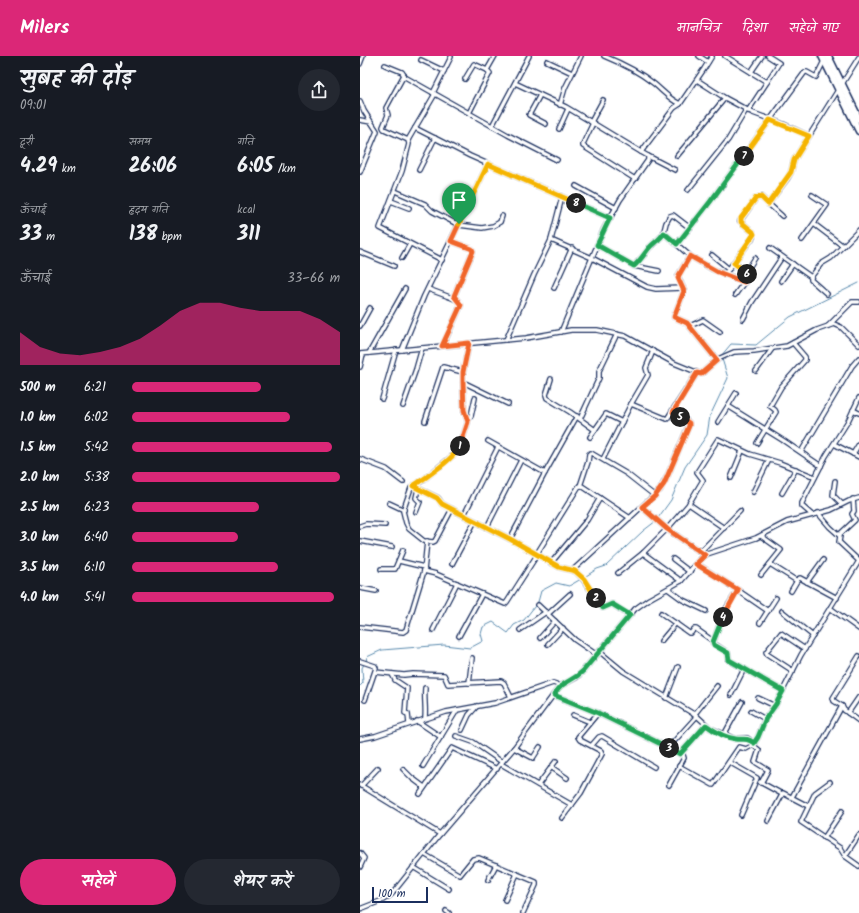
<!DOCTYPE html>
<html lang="hi">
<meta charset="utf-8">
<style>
:root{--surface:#171b24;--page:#242831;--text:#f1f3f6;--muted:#9ea1a6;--accent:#db2777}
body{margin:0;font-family:Kalam,"Playpen Sans Deva",sans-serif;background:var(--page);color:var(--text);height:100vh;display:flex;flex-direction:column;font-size:15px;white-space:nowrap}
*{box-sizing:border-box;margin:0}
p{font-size:13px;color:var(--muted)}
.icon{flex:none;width:22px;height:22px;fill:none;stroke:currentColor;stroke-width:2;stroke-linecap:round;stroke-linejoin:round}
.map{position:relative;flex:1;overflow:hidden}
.drawer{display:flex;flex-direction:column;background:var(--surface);width:360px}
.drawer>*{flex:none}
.scale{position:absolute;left:12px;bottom:10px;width:56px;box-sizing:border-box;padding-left:4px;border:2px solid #1b2f5e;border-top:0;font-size:11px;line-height:14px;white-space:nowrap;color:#1b2f5e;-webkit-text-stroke:3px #fff;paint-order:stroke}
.pin{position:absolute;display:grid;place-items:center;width:34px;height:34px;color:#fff;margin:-41px -17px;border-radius:50% 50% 50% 0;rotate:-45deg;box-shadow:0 0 4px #0007}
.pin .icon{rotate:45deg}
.km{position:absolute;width:20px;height:20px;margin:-10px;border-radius:50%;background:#222;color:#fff;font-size:11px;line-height:20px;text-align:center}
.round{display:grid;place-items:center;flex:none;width:42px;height:42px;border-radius:21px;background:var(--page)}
.summary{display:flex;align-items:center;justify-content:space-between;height:68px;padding:0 20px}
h1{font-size:22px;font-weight:700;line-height:30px}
.figures{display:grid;grid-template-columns:repeat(3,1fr);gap:6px;height:68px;padding:4px 20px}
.figures div{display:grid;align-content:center}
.figures b{font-size:20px;font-weight:700}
.figures small{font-size:11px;font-weight:400}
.figures p{font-size:11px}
.chart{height:112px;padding:8px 20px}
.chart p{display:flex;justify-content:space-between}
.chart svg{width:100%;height:72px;margin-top:4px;fill:var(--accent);opacity:.7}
.action{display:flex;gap:8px;margin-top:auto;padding:8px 20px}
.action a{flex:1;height:46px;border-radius:24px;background:var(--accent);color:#fff;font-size:16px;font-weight:700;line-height:46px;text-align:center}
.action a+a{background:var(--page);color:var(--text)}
ul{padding:0 20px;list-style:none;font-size:13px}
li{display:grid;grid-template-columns:64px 48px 1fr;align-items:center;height:30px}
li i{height:10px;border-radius:5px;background:var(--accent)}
header{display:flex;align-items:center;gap:24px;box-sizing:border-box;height:56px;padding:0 20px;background:var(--accent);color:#fff}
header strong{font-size:19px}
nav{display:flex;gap:22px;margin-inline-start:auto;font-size:14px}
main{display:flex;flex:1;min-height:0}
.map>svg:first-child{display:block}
</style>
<header>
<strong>Milers</strong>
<nav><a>मानचित्र</a><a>दिशा</a><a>सहेजे गए</a></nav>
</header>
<main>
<section class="drawer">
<div class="summary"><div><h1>सुबह की दौड़</h1><p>09:01</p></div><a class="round"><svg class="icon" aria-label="share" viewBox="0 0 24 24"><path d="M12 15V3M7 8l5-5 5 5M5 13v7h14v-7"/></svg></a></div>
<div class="figures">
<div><p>दूरी</p><b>4.29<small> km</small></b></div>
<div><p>समय</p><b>26:06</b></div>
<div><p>गति</p><b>6:05<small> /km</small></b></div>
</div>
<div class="figures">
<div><p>ऊँचाई</p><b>33<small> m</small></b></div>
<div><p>हृदय गति</p><b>138<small> bpm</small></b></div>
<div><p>kcal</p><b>311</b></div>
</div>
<div class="chart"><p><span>ऊँचाई</span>33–66 m</p>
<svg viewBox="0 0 160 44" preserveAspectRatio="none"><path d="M0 44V24L10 33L20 37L30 38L40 36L50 33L60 28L70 20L80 11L90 6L100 6L110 9L120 11L130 11L140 11L150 16L160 24V44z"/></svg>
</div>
<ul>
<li><b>500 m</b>6:21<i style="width:62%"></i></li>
<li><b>1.0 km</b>6:02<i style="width:76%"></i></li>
<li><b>1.5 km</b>5:42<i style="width:96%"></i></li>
<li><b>2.0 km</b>5:38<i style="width:100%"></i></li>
<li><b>2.5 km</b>6:23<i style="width:61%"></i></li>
<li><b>3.0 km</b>6:40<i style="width:51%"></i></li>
<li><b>3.5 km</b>6:10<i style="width:70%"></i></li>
<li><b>4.0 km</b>5:41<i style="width:97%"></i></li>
</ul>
<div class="action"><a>सहेजें</a><a>शेयर करें</a></div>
</section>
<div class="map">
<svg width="499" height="857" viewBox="0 0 499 857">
<rect width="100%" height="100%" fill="#fff"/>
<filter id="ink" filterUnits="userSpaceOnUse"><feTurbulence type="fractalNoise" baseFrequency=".025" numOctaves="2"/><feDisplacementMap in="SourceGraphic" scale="8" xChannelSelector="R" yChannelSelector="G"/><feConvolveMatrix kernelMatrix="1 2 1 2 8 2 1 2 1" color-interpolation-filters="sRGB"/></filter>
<g filter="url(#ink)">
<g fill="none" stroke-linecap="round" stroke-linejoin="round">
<g stroke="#5889ad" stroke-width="1">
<path d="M 361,300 L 371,288 L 396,289 L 430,261 L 499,227"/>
<path d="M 298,462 L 311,444 L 325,411 L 347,379 L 350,360 L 368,322 L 362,303"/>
<path d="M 223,522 L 237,513 L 246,510 L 283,475 L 296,465"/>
<path d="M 6,605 L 7,601 L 22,594 L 84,589 L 110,592 L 123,585 L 121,578 L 123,571 L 133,566 L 148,577 L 154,569 L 164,564 L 178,546 L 181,535 L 196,527 L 209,530 L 221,523"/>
<path d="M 0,630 L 3,627 L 2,612 L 4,608"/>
</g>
<g stroke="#1b2f5e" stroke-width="6">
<g id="minor">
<path d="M 244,0 C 261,7 278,15 293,27 C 302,34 309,43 320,48 L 344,13 L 352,0"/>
<path d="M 339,0 L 348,6"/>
<path d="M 365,0 L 407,26 L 388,55"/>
<path d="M 61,4 L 84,15"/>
<path d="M 187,5 L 212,17"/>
<path d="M 0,8 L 3,0"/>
<path d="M 25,9 L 42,16 L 45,21 L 148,79 L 197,104"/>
<path d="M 127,14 L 135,0"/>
<path d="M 391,16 L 402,0"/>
<path d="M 44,19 L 26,52 L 28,59 L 23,71 L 24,73 L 48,84 L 49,88 L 42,115 L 20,172 L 82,204"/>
<path d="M 105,23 L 114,8 L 127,14 L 130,17 L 109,57"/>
<path d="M 337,24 L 365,42 L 393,57 L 423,68 L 449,80"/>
<path d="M 407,26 L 419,7 L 408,0"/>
<path d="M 155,27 L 206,51 L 233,67"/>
<path d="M 482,28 L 499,1"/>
<path d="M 73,37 L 91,1"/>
<path d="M 180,39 L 169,59 L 186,68"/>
<path d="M 0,45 L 4,55 L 17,75 L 0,116"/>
<path d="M 200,49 L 205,32 L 221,0"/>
<path d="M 0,64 L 11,66"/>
<path d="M 231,66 L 243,44"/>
<path d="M 132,70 L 169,0"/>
<path d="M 55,72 L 110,100 L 250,162"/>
<path d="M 199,73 L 208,53"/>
<path d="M 48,84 L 75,38"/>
<path d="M 288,100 L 315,114"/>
<path d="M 317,100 L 365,42"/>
<path d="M 59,114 L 75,82"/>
<path d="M 275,123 L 223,90 L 223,88 L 233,67 L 281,96"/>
<path d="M 216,130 L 256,152"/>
<path d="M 328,134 L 368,84 L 386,54"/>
<path d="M 35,135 L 65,148 L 72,155 L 99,169 L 122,172 L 133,170 L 140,166 L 142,160"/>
<path d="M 31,145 L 49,152"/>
<path d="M 408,148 L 427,123 L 431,116 L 434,104 L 478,34"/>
<path d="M 454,168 L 483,190"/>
<path d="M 304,177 L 330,200 L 352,213 L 385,226"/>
<path d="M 191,184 L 232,202"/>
<path d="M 442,184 L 467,149 L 452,139"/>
<path d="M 317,188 L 350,146 L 445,16 L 447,16 L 456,21 L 464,5"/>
<path d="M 237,189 L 274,210 L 299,215"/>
<path d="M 410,192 L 451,221"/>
<path d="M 0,196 L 34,210"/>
<path d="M 352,199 L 369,213"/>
<path d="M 330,200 L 318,220 L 324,235 L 314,261 L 327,267 L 357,304"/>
<path d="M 42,202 L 50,188"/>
<path d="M 232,202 L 287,231 L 296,233 L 323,232"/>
<path d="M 374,207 L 386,216"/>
<path d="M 274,210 L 284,199 L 289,192 L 303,179 L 306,167 L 310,160 L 313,159 L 330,172"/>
<path d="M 365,218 L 393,181 L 393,176 L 380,165 L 396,142 L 401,141 L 422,160"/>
<path d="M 421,225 L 433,208"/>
<path d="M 194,232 L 212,192"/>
<path d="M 68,233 L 95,243"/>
<path d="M 467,238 L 451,224 L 451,221 L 461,208 L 471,202 L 499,174"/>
<path d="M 375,239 L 387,222 L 386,216 L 395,202"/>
<path d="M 383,263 L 392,246 L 422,201"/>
<path d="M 0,270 L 10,252"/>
<path d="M 330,270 L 343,264 L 360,276"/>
<path d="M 468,270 L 492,246 L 499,246"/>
<path d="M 201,276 L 244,173 L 260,144 L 288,104 L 288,100 L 281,96 L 314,52 L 320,48"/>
<path d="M 146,284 L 174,219 L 191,184 L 202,141"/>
<path d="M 83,289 L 101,249 L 94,240 L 113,195 L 112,193 L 91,185"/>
<path d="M 42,294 L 64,240 L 128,108"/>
<path d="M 9,297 L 45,233"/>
<path d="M 0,298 L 166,282 L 211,274 L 237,274 L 265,280 L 314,307 L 341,318 L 358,303 L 374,296 L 394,295 L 427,290 L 457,274 L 474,268 L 481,271 L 499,289"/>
<path d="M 0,311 L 3,298"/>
<path d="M 396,315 L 412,293"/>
<path d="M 191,323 L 186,339 L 187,342 L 210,356 L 235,374"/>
<path d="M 103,326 L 148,348"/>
<path d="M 22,343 L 36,294"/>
<path d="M 271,348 L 307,363 L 337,317"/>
<path d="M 43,350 L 56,313 L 62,292"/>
<path d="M 368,350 L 424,385 L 461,410"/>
<path d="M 493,354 L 499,357"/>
<path d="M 220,363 L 239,322 L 239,315 L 257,278"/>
<path d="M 108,364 L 111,360 L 115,342"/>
<path d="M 65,365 L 83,311 L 103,316"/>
<path d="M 358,366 L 376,337"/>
<path d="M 230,381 L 246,358 L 262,366"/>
<path d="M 128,385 L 185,417"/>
<path d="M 397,387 L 416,356 L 415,354 L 410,350 L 421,331 L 445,304 L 445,301 L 433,287"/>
<path d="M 474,388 L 499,401"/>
<path d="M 441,396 L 492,310 L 499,302"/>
<path d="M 493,398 L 499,388"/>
<path d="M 0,403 L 26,413 L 43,426"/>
<path d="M 243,403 L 271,348 L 288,319 L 286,312 L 293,295"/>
<path d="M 371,422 L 382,395"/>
<path d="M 475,425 L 473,439 L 482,448"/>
<path d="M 53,430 L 78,442 L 82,448 L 150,483 L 199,511 L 215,515 L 223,523 L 243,552 L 252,548 L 269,559"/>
<path d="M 220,430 L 228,406 L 229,398 L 231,397 L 267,418 L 295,440"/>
<path d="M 393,436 L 409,404"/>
<path d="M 422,437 L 436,413"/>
<path d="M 29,447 L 44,454"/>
<path d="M 329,448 L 364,472"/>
<path d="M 282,451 L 307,473 L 345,499"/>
<path d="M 92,453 L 75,485 L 73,486 L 64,485 L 49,473 L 46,467 L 43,455 L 51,432 L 63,424 L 96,397 L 99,393 L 108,366 L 104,354 L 103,326 L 103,316 L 109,287"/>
<path d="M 56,456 L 60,446 L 56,442 L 58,433"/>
<path d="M 104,459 L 138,391"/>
<path d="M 452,459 L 442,450 L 442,447 L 466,400 L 488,365 L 499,342"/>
<path d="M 0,470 L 6,468 L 25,469"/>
<path d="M 127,471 L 161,404"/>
<path d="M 479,479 L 495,464 L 492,458 L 494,455 L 493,443"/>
<path d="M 150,483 L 185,417 L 217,360"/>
<path d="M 0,485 L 32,491"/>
<path d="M 340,496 L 380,455"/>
<path d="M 283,497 L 321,525"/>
<path d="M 176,499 L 219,430 L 222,430 L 270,462"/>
<path d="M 313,503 L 330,516"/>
<path d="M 39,505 L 64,511"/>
<path d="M 191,507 L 227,464 L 240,442"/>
<path d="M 92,508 L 115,465"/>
<path d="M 337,508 L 373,531 L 408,555"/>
<path d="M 410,508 L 437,525"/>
<path d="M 21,513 L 35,513 L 43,494"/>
<path d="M 213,514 L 300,434 L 307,421 L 329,369 L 329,367 L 327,365 L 313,356"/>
<path d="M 64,515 L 76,518 L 145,548 L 147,546 L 177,499"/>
<path d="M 258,517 L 283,497 L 307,473 L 328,449 L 343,424 L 337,416 L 358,383 L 390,398 L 420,407 L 455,421"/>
<path d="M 401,519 L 421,494 L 401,480"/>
<path d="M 447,526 L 463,504"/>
<path d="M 0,532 L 16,535"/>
<path d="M 308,533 L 323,544 L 346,555"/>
<path d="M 378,534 L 364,556 L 353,587 L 368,597 L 369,604 L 423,635"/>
<path d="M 431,535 L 438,523 L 440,522 L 477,542"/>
<path d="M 178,549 L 215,584 L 237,599"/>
<path d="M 470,552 L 499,573"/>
<path d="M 422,555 L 453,580"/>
<path d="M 301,557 L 329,577 L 331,577 L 334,573 L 336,573 L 353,585"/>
<path d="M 188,558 L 210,538"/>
<path d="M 400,567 L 416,542"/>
<path d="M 0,571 L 43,576 L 46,574 L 64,515 L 67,485"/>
<path d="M 73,574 L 97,527"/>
<path d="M 160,574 L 186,556"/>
<path d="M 99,580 L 122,538"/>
<path d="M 180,582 L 195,565"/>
<path d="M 301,585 L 316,567"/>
<path d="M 188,588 L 203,572"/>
<path d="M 240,596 L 263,615 L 337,660 L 350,672 L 375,683 L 387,682 L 394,687"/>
<path d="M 499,600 L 473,642 L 474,645 L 482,650 L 484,654 L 499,665"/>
<path d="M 0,605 L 15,610 L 16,612 L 5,644"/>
<path d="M 433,615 L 407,598 L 406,596 L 421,577 L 445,593"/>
<path d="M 15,616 L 44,619 L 53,618 L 84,619 L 88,628 L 141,625 L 144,627 L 151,641"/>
<path d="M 32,618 L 35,624 L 47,632 L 45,657 L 48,658 L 49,668"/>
<path d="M 109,627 L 112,602"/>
<path d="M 65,632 C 64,643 66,651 65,662"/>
<path d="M 194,639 L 238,657 L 323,699 L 324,702 L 309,729"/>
<path d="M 371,639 L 384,613"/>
<path d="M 306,642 L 318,611"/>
<path d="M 398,642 L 415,650"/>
<path d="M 391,655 L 405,663"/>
<path d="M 488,657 L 499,641"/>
<path d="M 213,659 L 230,666"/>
<path d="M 334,659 L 357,630"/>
<path d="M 57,665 L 81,681"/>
<path d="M 102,674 L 109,659 L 117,650"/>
<path d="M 364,679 L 382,646"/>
<path d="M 96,680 L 113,686 L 142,706"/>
<path d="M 0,683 L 15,680 L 86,656 L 135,647 L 193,627 L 196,628 L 199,631"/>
<path d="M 232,689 L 239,681 L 242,680 L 294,711"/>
<path d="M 393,689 L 398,681 L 405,663 L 416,648 L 441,599 L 499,505 L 479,486 L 480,480 L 470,471 L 458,457"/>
<path d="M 154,692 L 173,702 L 180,691"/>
<path d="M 308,692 L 337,660"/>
<path d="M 320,698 L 346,669"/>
<path d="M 369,706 L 397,722 L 381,759"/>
<path d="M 141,708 L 212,749"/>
<path d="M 63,710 L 97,654"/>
<path d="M 319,710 L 353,729 L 379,691 L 386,693 L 393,689 L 399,694 L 395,706 L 408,714 L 401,727"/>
<path d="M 191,711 L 207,722"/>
<path d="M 43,713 L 52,722 L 64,731"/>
<path d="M 400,726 L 422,738"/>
<path d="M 470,726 L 455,737 L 441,766 L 480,792 L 485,800 L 499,810"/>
<path d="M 0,729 L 80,778"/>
<path d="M 178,729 L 196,705"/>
<path d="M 1,730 L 18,712"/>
<path d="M 60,738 L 92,692 L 137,713"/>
<path d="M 432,741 L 482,650"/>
<path d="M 202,762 L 221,737 L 242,698 L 241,695 L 220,684 L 218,681 L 238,657"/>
<path d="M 408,765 L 423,737 L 448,750"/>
<path d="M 464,782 L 482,755"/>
<path d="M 0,797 L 4,802 L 0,811"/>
<path d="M 64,798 L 100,819 L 113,803 L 119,802 L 176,826 L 176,829 L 163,857"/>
<path d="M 485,800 L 499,779"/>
<path d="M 53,811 L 89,833"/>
<path d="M 128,824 L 136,809"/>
<path d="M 145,844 L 157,818"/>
<path d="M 0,853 L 23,844 L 32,838 L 80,778 L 154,692 L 200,630 L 217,621 L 223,615 L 275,553 L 289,543 L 321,525 L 341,502 L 347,498 L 396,482 L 427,466 L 471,454 L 489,445 L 499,442"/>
<path d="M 86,855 L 89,857"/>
</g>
</g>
<g stroke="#1b2f5e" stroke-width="9">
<g id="trunk">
<path d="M 462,0 L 499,75"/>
<path d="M 468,0 L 499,63"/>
</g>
</g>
<use href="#minor" stroke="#fff" stroke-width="3.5"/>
<use href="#trunk" stroke="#fff" stroke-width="6"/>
</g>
</g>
<g fill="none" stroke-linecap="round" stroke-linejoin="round" filter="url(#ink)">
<g stroke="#fff" stroke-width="8">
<path id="split-1" d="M 99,168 L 91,185 L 112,193 L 113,195 L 94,240 L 101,249 L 82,290 L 109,287 L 103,316 L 103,326 L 104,354 L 108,366 L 100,390"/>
</g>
<g stroke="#fff" stroke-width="8">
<path id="split-2" d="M 100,390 C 95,402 64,423 53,430 L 77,442 L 82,448 L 150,483 L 199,511 L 215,515 L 224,523 L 236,542"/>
</g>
<g stroke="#fff" stroke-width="8">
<path id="split-3" d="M 236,542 L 243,552 L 252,548 L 270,559 L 223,615 C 212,626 203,624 194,639 L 238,657 L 309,692"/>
</g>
<g stroke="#fff" stroke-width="8">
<path id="split-4" d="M 309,692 L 320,698 L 346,669 C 354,675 366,682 376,683 C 385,684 385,681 394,687 L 398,681 L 406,662 L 416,648 L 423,635 L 369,604 L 368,597 L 354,589 L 353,586 L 363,561"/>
</g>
<g stroke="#fff" stroke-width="8">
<path id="split-5" d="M 320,361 L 329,367 L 329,370 L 304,428 L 295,440 L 282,451 L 307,473 L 345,499 L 336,508 L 378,534 L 363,561"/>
</g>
<g stroke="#fff" stroke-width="8">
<path id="split-6" d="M 320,361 L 313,356 L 337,317 L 341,318 L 357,304 L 327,267 L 314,261 L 324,235 L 318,222 L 319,219 L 330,200 L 358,216 L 384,226 L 388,221 L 387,218"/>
</g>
<g stroke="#fff" stroke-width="8">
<path id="split-7" d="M 384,100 L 410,64 L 449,80 L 434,104 L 431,116 L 408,148 L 401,141 L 396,142 L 381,162 L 381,166 L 393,176 L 394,178 L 374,207 L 386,216 L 387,218"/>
</g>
<g stroke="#fff" stroke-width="8">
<path id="split-8" d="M 216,147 L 250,162 L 237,189 L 274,210 C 281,204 284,198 289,192 C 294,186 300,184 304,177 L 317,188 L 350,146 L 384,100"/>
</g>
<g stroke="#fff" stroke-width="8">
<path id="split-9" d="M 99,168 L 128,108 L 216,147"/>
</g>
<use href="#split-1" stroke="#f0652b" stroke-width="5"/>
<use href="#split-2" stroke="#f5b400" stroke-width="5"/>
<use href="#split-3" stroke="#22a559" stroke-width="5"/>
<use href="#split-4" stroke="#22a559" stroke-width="5"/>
<use href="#split-5" stroke="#f0652b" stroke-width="5"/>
<use href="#split-6" stroke="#f0652b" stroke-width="5"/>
<use href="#split-7" stroke="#f5b400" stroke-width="5"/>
<use href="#split-8" stroke="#22a559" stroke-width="5"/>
<use href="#split-9" stroke="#f5b400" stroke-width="5"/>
</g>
</svg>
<div class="scale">100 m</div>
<div class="pin" style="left:99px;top:168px;background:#1e9e55"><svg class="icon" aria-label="arrive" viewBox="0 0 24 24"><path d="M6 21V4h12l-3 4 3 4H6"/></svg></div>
<b class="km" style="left:100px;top:390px">1</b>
<b class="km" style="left:236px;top:542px">2</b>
<b class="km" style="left:309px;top:692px">3</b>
<b class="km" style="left:363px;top:561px">4</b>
<b class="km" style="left:320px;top:361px">5</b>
<b class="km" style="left:387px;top:218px">6</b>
<b class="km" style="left:384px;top:100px">7</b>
<b class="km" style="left:216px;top:147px">8</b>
</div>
</main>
